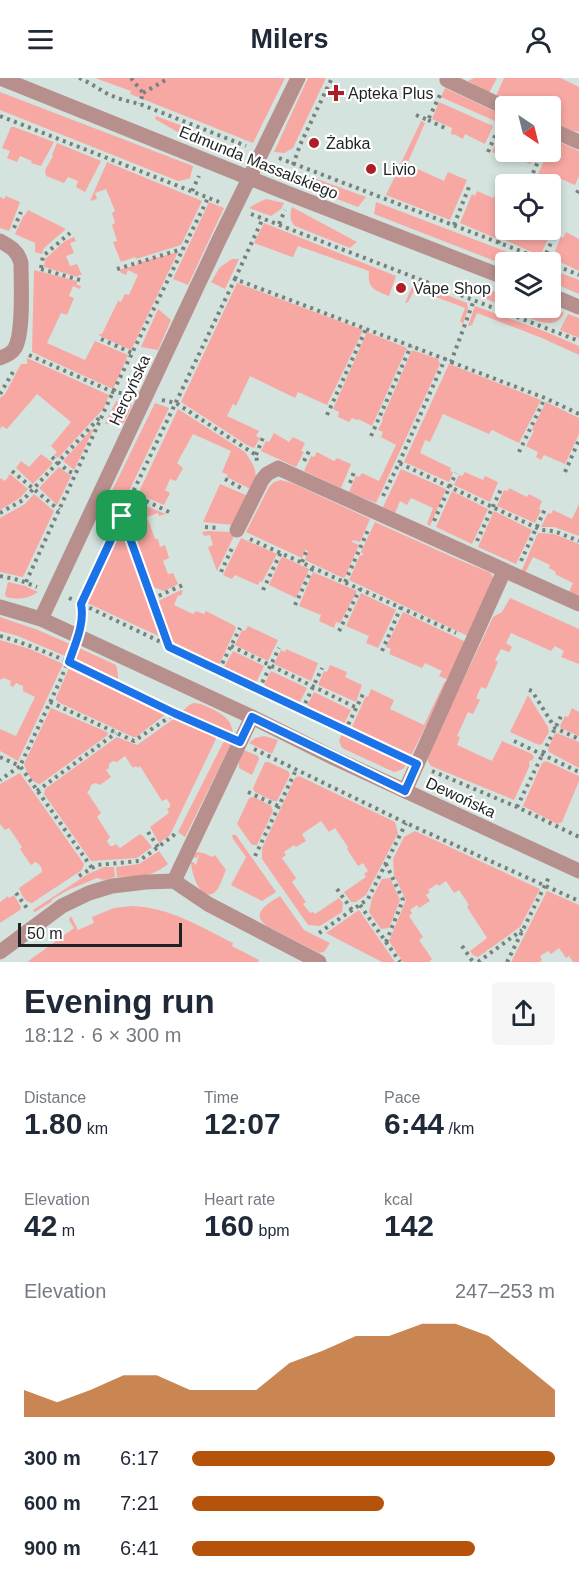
<!DOCTYPE html>
<meta charset="utf-8">
<style>
:root{--surface:#fff;--page:#f6f6f7;--text:#1f2937;--muted:#747a83;--accent:#b45309}
body{margin:0;font-family:Helvetica,sans-serif;background:var(--page);color:var(--text);height:100vh;display:flex;flex-direction:column;font-size:22px;white-space:nowrap}
*{box-sizing:border-box;margin:0}
p{font-size:20px;color:var(--muted)}
.icon{flex:none;width:33px;height:33px;fill:none;stroke:currentColor;stroke-width:2;stroke-linecap:round;stroke-linejoin:round}
.map{position:relative;height:884px;overflow:hidden}
.sheet{display:flex;flex-direction:column;background:var(--surface);flex:1}
.sheet>*{flex:none}
.needle{width:39px;rotate:145deg}
.controls{position:absolute;left:495px;top:18px;display:grid;gap:12px}
.controls a{display:grid;place-items:center;width:66px;height:66px;border-radius:6px;background:var(--surface);box-shadow:0 3px 9px #0003;font-size:30px}
.scale{position:absolute;left:18px;bottom:15px;width:164px;box-sizing:border-box;padding-left:6px;border:3px solid #1f2422;border-top:0;font-size:16px;line-height:21px;white-space:nowrap;color:#1f2422;-webkit-text-stroke:4px #fff;paint-order:stroke}
.pin{position:absolute;display:grid;place-items:center;width:51px;height:51px;color:#fff;margin:-26px;border-radius:12px;box-shadow:0 3px 9px #0006}
.round{display:grid;place-items:center;flex:none;width:63px;height:63px;border-radius:6px;background:var(--page)}
.summary{display:flex;align-items:center;justify-content:space-between;height:102px;padding:0 24px}
h1{font-size:33px;font-weight:700;line-height:45px}
.stats{display:grid;grid-template-columns:repeat(3,1fr);gap:9px;height:102px;padding:6px 24px}
.stats div{display:grid;align-content:center}
.stats b{font-size:30px;font-weight:700}
.stats small{font-size:16px;font-weight:400}
.stats p{font-size:16px}
.chart{height:168px;padding:12px 24px}
.chart p{display:flex;justify-content:space-between}
.chart svg{width:100%;height:108px;margin-top:6px;fill:var(--accent);opacity:.7}
ul{padding:0 24px;list-style:none;font-size:20px}
li{display:grid;grid-template-columns:96px 72px 1fr;align-items:center;height:45px}
li i{height:15px;border-radius:8px;background:var(--accent)}
header{display:flex;justify-content:space-between;align-items:center;height:78px;padding:0 24px;background:var(--surface);font-size:27px;font-weight:700}
.map>svg:first-child{display:block}
</style>
<header><svg class="icon" aria-label="menu" viewBox="0 0 24 24"><path d="M4 6h16M4 12h16M4 18h16"/></svg>Milers<svg class="icon" aria-label="person" viewBox="0 0 24 24"><circle cx="12" cy="8" r="4"/><path d="M4 21q1-7 8-7t8 7"/></svg></header>
<div class="map">
<svg width="579" height="884" viewBox="0 0 579 884">
<rect width="100%" height="100%" fill="#d4e3dd"/>
<g fill="#f8a8a3">
<path d="M 95,0 L 285,0 L 253,65 L 130,16 L 131,13 Z"/>
<path d="M 308,0 L 326,0 L 293,70 L 284,75 L 274,74 Z"/>
<path d="M 474,0 L 497,0 L 489,15 L 468,3 Z"/>
<path d="M 504,0 L 561,0 L 579,9 L 579,54 L 570,52 L 551,43 L 550,28 L 519,28 L 496,18 Z"/>
<path d="M 445,10 L 498,35 L 495,43 L 441,19 Z"/>
<path d="M 0,14 L 193,88 L 190,100 L 184,102 L 178,103 L 0,32 Z"/>
<path d="M 439,24 L 493,48 L 485,66 L 465,56 L 463,61 L 454,56 L 453,57 L 451,56 L 452,50 L 432,41 Z"/>
<path d="M 156,38 L 201,55 L 204,59 L 202,68 L 155,41 Z"/>
<path d="M 421,43 L 425,45 L 407,86 L 444,103 L 448,94 L 467,102 L 450,142 L 386,117 Z"/>
<path d="M 505,44 L 506,74 L 536,74 L 530,86 L 511,77 L 508,81 L 492,74 Z"/>
<path d="M 11,49 L 14,49 L 54,64 L 41,88 L 31,85 L 32,83 L 20,78 L 17,84 L 7,80 L 10,73 L 2,70 Z"/>
<path d="M 553,61 L 579,73 L 579,98 L 575,107 L 554,98 L 552,103 L 538,96 L 548,74 L 550,74 L 551,67 Z"/>
<path d="M 57,65 L 101,83 L 85,114 L 76,109 L 78,103 L 68,99 L 64,105 L 46,98 L 45,92 L 53,78 L 52,77 Z"/>
<path d="M 107,84 L 202,123 L 181,167 L 136,181 L 135,179 L 121,184 L 113,164 L 117,163 L 112,147 L 115,145 L 112,135 L 115,133 L 106,111 L 95,115 L 97,121 L 90,123 Z"/>
<path d="M 310,100 L 314,100 L 366,119 L 358,129 L 303,108 L 305,104 Z"/>
<path d="M 477,113 L 493,120 L 495,117 L 505,122 L 505,136 L 495,160 L 460,145 L 472,116 L 475,118 Z"/>
<path d="M 6,118 L 20,124 L 9,153 L 0,150 L 0,119 L 4,121 Z"/>
<path d="M 266,121 L 284,125 L 281,131 L 271,138 L 249,130 L 257,125 Z"/>
<path d="M 209,124 L 224,130 L 188,207 L 173,201 Z"/>
<path d="M 376,124 L 534,184 L 506,184 L 505,187 L 374,136 Z"/>
<path d="M 292,129 L 357,164 L 350,170 L 295,148 C 289,143 290,135 292,129 Z"/>
<path d="M 28,132 L 66,151 L 44,170 L 42,176 L 35,174 L 35,165 L 15,156 L 24,137 L 25,137 Z"/>
<path d="M 551,141 L 556,144 L 540,178 L 505,162 L 510,152 L 550,152 Z"/>
<path d="M 264,145 L 396,198 L 389,218 C 374,212 367,210 369,193 L 298,168 L 293,179 L 292,179 L 254,165 Z"/>
<path d="M 566,154 L 579,161 L 579,193 L 552,180 L 561,159 L 563,160 Z"/>
<path d="M 74,159 L 76,163 L 70,165 L 74,175 L 66,178 L 70,188 L 77,186 L 82,197 L 79,197 L 78,199 L 44,189 L 45,181 L 65,163 Z"/>
<path d="M 178,174 L 131,272 L 102,259 L 98,256 L 102,256 L 118,223 L 121,224 L 125,216 L 129,217 L 138,197 L 128,192 L 126,197 L 120,194 L 119,192 L 137,187 L 137,185 Z"/>
<path d="M 232,181 L 239,181 L 225,211 L 211,204 L 220,189 Z"/>
<path d="M 550,191 L 579,202 L 579,216 L 551,204 Z"/>
<path d="M 34,192 L 77,203 L 77,207 L 81,208 L 80,211 L 73,208 L 69,218 L 74,220 L 67,237 L 61,235 L 47,265 L 85,282 L 95,263 L 128,277 L 113,311 L 32,274 Z"/>
<path d="M 414,204 L 467,225 L 468,231 L 463,246 L 460,243 L 465,230 L 415,211 L 408,224 L 405,225 Z"/>
<path d="M 237,205 L 363,252 L 327,327 L 298,314 L 295,320 L 250,298 L 236,328 L 233,326 L 227,338 L 259,353 L 256,358 L 260,360 L 254,370 L 247,367 L 181,324 Z"/>
<path d="M 479,211 L 505,215 L 505,229 L 482,219 Z"/>
<path d="M 475,228 L 544,253 L 579,268 L 579,277 L 542,260 L 477,235 L 472,247 L 468,248 Z"/>
<path d="M 551,229 L 564,235 C 553,258 523,235 507,230 Z"/>
<path d="M 158,231 L 171,242 L 158,272 L 141,269 Z"/>
<path d="M 568,236 L 579,240 L 579,260 L 560,252 Z"/>
<path d="M 367,254 L 407,270 L 372,348 L 358,341 L 357,342 L 352,340 L 349,344 L 338,339 L 339,334 L 333,331 Z"/>
<path d="M 412,272 L 438,281 L 440,286 L 376,425 L 349,414 L 356,398 L 359,399 L 362,395 L 379,403 L 396,367 L 381,359 L 383,354 L 378,352 L 383,342 L 382,341 Z"/>
<path d="M 27,280 L 109,317 L 104,330 L 58,380 L 54,377 L 57,374 L 51,368 L 71,344 L 37,316 L 7,351 L 2,348 L 0,351 L 0,320 L 5,316 L 21,286 L 27,286 Z"/>
<path d="M 449,286 L 541,322 L 519,365 L 492,352 L 489,356 L 443,336 L 430,364 L 425,362 L 420,375 L 451,390 L 450,393 L 453,394 L 449,404 L 404,384 Z"/>
<path d="M 116,323 L 132,327 L 124,345 L 105,346 Z"/>
<path d="M 546,324 L 579,340 L 579,356 L 565,386 L 544,377 L 541,382 L 536,379 L 538,374 L 526,368 L 534,353 L 532,352 Z"/>
<path d="M 155,325 L 169,330 L 113,446 L 105,442 L 101,437 L 103,431 Z"/>
<path d="M 178,331 L 245,374 C 255,389 259,394 252,412 L 227,399 L 228,397 L 222,394 L 231,373 L 193,356 L 177,385 L 183,390 L 176,403 L 170,401 L 165,412 L 170,415 L 164,427 L 138,416 Z"/>
<path d="M 92,351 L 93,352 L 74,392 L 63,383 Z"/>
<path d="M 274,355 L 289,364 L 293,359 L 305,365 L 301,373 L 304,374 L 296,389 L 261,373 L 266,363 L 269,364 Z"/>
<path d="M 317,374 L 334,383 L 337,380 L 351,386 L 341,410 L 304,393 L 311,378 L 314,379 Z"/>
<path d="M 41,376 L 53,385 L 33,406 L 16,390 L 21,383 L 29,389 Z"/>
<path d="M 59,389 L 71,398 L 57,427 L 39,410 Z"/>
<path d="M 401,391 L 446,411 L 430,448 L 427,446 L 433,430 L 411,420 L 407,427 L 400,423 L 395,435 L 383,429 Z"/>
<path d="M 465,394 L 483,402 L 485,398 L 498,404 L 490,424 L 454,407 L 459,397 L 462,398 Z"/>
<path d="M 10,396 L 28,411 L 20,420 L 0,432 L 0,400 L 5,403 Z"/>
<path d="M 281,402 L 292,405 L 370,441 L 360,464 L 353,462 L 352,464 L 359,467 L 345,499 L 343,500 L 305,482 L 308,473 L 305,472 L 302,480 L 246,454 L 269,409 L 274,404 Z"/>
<path d="M 220,406 L 248,418 L 233,447 L 203,444 Z"/>
<path d="M 509,410 L 527,419 L 529,416 L 542,423 L 539,431 L 541,432 L 535,445 L 497,428 L 504,412 L 508,413 Z"/>
<path d="M 452,413 L 488,431 L 472,466 L 436,449 Z"/>
<path d="M 34,416 L 54,433 L 23,499 L 0,494 L 0,440 L 25,426 Z"/>
<path d="M 135,421 L 146,426 L 146,428 L 166,436 L 159,438 L 158,435 L 147,439 L 155,461 L 158,461 L 160,469 L 165,467 L 169,480 L 163,483 L 168,496 L 173,495 L 178,506 L 164,513 L 150,508 L 127,446 L 128,443 L 126,438 Z"/>
<path d="M 579,426 L 579,458 L 554,449 L 541,449 L 548,435 L 551,436 L 553,432 L 572,441 Z"/>
<path d="M 494,433 L 532,452 L 516,486 L 478,469 Z"/>
<path d="M 375,444 L 457,481 L 491,495 L 494,503 L 470,559 L 349,502 L 360,477 L 362,478 L 363,476 L 361,474 Z"/>
<path d="M 121,447 L 123,448 L 163,560 L 85,524 Z"/>
<path d="M 209,453 L 230,454 L 235,456 L 217,493 L 208,469 L 213,467 L 210,457 L 204,458 L 202,454 Z"/>
<path d="M 538,455 L 554,456 L 579,466 L 579,519 L 569,514 L 573,505 L 555,496 L 556,494 L 549,490 L 550,487 L 533,479 L 525,495 L 521,494 Z"/>
<path d="M 241,460 L 277,476 L 262,504 L 260,503 L 258,507 L 235,497 L 232,501 L 223,497 Z"/>
<path d="M 283,479 L 309,491 L 296,520 L 269,507 L 281,480 Z"/>
<path d="M 313,494 L 357,513 L 340,545 L 336,544 L 334,550 L 319,543 L 321,537 L 299,528 Z"/>
<path d="M 8,504 L 25,508 L 38,514 C 28,521 18,522 6,519 L 5,516 Z"/>
<path d="M 181,512 L 183,513 L 181,518 L 178,517 L 174,527 L 193,536 L 196,533 L 204,536 L 206,533 L 235,548 L 235,549 L 236,550 L 219,587 L 171,563 L 156,524 Z"/>
<path d="M 361,515 L 396,532 L 378,570 L 366,565 L 369,558 L 346,548 Z"/>
<path d="M 510,520 L 579,551 L 579,586 L 561,579 L 564,573 L 555,568 L 551,573 L 511,555 L 506,565 L 512,569 L 509,574 L 501,571 L 495,582 L 498,584 L 486,611 L 481,609 L 476,620 L 480,622 L 473,636 L 468,634 L 457,658 L 460,659 L 457,667 L 492,683 L 502,663 L 532,676 L 534,679 L 532,683 L 530,682 L 529,686 L 530,687 L 514,722 L 431,688 L 428,684 L 428,677 L 493,539 L 502,534 Z"/>
<path d="M 403,534 L 466,564 L 448,602 L 439,598 L 442,593 L 425,585 L 422,590 L 389,576 L 391,571 L 386,569 Z"/>
<path d="M 0,539 L 38,552 L 70,566 L 65,578 L 18,558 L 0,553 Z"/>
<path d="M 248,548 L 278,562 L 268,583 L 235,567 L 242,552 L 245,553 Z"/>
<path d="M 0,562 L 30,571 L 63,586 L 18,683 L 0,673 L 0,651 L 16,658 L 35,619 L 23,613 L 23,608 L 16,605 L 13,609 L 10,607 L 11,603 L 4,600 L 0,602 Z"/>
<path d="M 79,570 L 116,587 L 118,596 L 118,603 L 73,582 Z"/>
<path d="M 286,571 L 318,585 L 311,603 L 274,586 L 281,572 L 285,574 Z"/>
<path d="M 233,573 L 264,588 L 256,605 L 224,589 Z"/>
<path d="M 330,587 L 347,594 L 345,599 L 362,607 L 356,624 L 318,607 L 324,593 L 327,594 Z"/>
<path d="M 69,590 L 166,636 L 136,659 L 133,659 L 60,625 L 56,622 L 56,620 Z"/>
<path d="M 271,593 L 307,610 L 299,626 L 263,609 Z"/>
<path d="M 445,603 L 447,604 L 411,678 L 407,679 L 350,653 L 366,618 L 368,619 L 371,611 L 394,622 L 390,631 L 424,647 Z"/>
<path d="M 314,614 L 351,632 L 343,648 L 306,630 Z"/>
<path d="M 528,617 L 548,649 L 549,654 L 542,666 L 539,667 L 510,654 Z"/>
<path d="M 193,625 C 200,625 206,628 212,631 C 224,637 232,642 233,657 L 182,634 L 188,628 Z"/>
<path d="M 51,630 L 107,654 L 108,657 L 40,706 C 32,705 26,694 24,686 Z"/>
<path d="M 572,630 L 579,634 L 579,658 L 561,650 L 560,648 L 565,638 L 568,639 Z"/>
<path d="M 175,640 L 215,659 L 216,661 L 170,757 L 159,765 L 150,749 L 169,735 L 167,731 L 170,729 L 170,726 L 167,721 L 162,723 L 140,688 L 138,690 L 136,688 L 133,690 L 125,678 L 117,684 L 113,683 L 109,686 L 109,690 L 106,692 L 111,699 L 100,707 L 95,705 L 91,707 L 90,711 L 87,714 L 101,735 L 97,739 L 110,759 L 107,763 L 110,768 L 113,768 L 116,766 L 120,770 L 140,756 L 143,758 L 152,769 L 137,780 L 91,783 L 44,716 L 45,711 L 117,659 L 137,667 Z"/>
<path d="M 342,655 L 408,684 C 405,690 401,693 394,694 L 342,670 L 339,663 Z"/>
<path d="M 557,655 L 579,664 L 579,690 L 549,674 L 548,671 L 554,657 Z"/>
<path d="M 264,658 L 278,662 L 272,676 L 249,665 L 255,660 Z"/>
<path d="M 226,663 L 231,666 L 185,759 L 178,754 L 223,665 Z"/>
<path d="M 244,672 L 258,678 L 259,681 L 252,697 L 239,690 L 239,684 Z"/>
<path d="M 546,683 L 579,698 L 579,703 L 562,744 L 557,746 L 523,728 L 542,685 Z"/>
<path d="M 265,684 L 268,684 L 288,693 L 290,697 L 277,723 L 273,723 L 255,714 L 253,710 Z"/>
<path d="M 20,695 L 84,786 L 82,792 L 32,825 C 24,824 21,815 19,810 L 42,794 C 42,789 40,786 35,784 L 31,787 L 20,771 L 22,769 L 9,750 L 5,752 L 0,746 L 0,706 Z"/>
<path d="M 299,698 L 395,744 L 398,755 L 366,817 L 356,824 L 351,824 L 344,814 L 366,799 L 364,796 L 368,793 L 363,785 L 358,788 L 347,771 L 348,769 L 335,750 L 329,754 L 321,743 L 302,756 L 306,763 L 296,769 L 294,767 L 284,774 L 286,777 L 282,780 L 296,800 L 292,804 L 306,824 L 303,826 L 310,835 L 313,834 L 315,836 L 339,820 L 343,825 L 342,834 L 320,848 L 308,847 L 262,781 L 262,770 L 295,700 Z"/>
<path d="M 254,719 L 271,728 L 273,733 L 257,767 L 252,767 L 237,746 L 249,720 Z"/>
<path d="M 415,753 L 540,811 L 520,849 L 478,879 L 473,877 L 470,873 L 487,860 L 467,829 L 469,827 L 459,812 L 454,815 L 446,803 L 439,808 L 437,806 L 428,812 L 430,814 L 426,817 L 430,823 L 419,830 L 417,827 L 410,832 L 412,835 L 409,838 L 423,859 L 419,862 L 432,881 L 429,884 L 403,884 L 389,863 L 406,822 L 394,797 L 393,781 L 404,759 Z"/>
<path d="M 232,757 L 236,757 L 276,814 L 262,823 L 231,807 L 246,779 L 233,761 Z"/>
<path d="M 159,773 L 168,786 C 151,800 138,798 117,799 L 116,789 L 139,786 Z"/>
<path d="M 197,774 L 203,775 L 213,779 L 215,777 L 226,792 C 223,798 220,810 215,814 C 200,826 191,793 191,784 L 193,784 L 196,787 L 199,777 L 198,777 L 197,780 L 192,779 Z"/>
<path d="M 104,789 L 114,789 L 115,799 L 104,802 L 97,800 L 68,812 L 53,821 L 51,824 L 35,834 L 33,832 L 88,796 Z"/>
<path d="M 390,800 L 400,822 L 389,850 L 381,851 L 369,834 L 372,820 L 382,801 Z"/>
<path d="M 547,813 L 579,827 L 579,884 L 573,884 L 569,878 L 566,880 L 559,870 L 551,876 L 548,873 L 540,878 L 542,882 L 540,884 L 511,884 Z"/>
<path d="M 14,817 L 21,829 L 20,832 L 0,845 L 0,824 L 8,818 L 9,820 Z"/>
<path d="M 280,818 L 304,852 L 330,865 L 324,874 L 319,875 L 267,848 C 249,835 268,826 280,818 Z"/>
<path d="M 132,828 C 169,829 201,849 233,865 L 232,868 L 259,882 L 258,884 L 27,884 L 74,850 L 69,842 L 71,838 L 78,852 L 94,845 L 92,839 L 114,830 Z"/>
<path d="M 359,832 L 395,884 L 382,884 L 326,855 Z"/>
</g>
<g fill="none" stroke-linecap="round" stroke-linejoin="round">
<g stroke="#77817d" stroke-width="4" stroke-dasharray="3 4.5" stroke-linecap="butt">
<path d="M 79,0 C 87,3 94,8 101,12 C 113,20 127,23 140,26 L 246,68"/>
<path d="M 131,0 L 143,15 L 140,26"/>
<path d="M 143,15 L 169,0"/>
<path d="M 416,37 L 428,42 L 440,17"/>
<path d="M 0,38 L 219,124"/>
<path d="M 428,42 L 447,51"/>
<path d="M 488,74 L 501,44"/>
<path d="M 279,80 L 549,184"/>
<path d="M 293,87 L 300,67 L 332,0"/>
<path d="M 533,95 L 542,74"/>
<path d="M 192,113 L 199,98"/>
<path d="M 577,115 L 579,111"/>
<path d="M 251,136 L 579,263"/>
<path d="M 279,146 L 285,132"/>
<path d="M 454,147 L 469,109"/>
<path d="M 14,150 L 21,134"/>
<path d="M 498,165 L 506,148"/>
<path d="M 543,182 L 558,150"/>
<path d="M 550,185 L 579,197"/>
<path d="M 41,190 L 43,178 L 70,155"/>
<path d="M 41,191 L 80,202"/>
<path d="M 117,191 L 182,171"/>
<path d="M 235,201 L 263,140"/>
<path d="M 101,261 L 132,275"/>
<path d="M 29,277 L 113,314 L 128,316"/>
<path d="M 451,284 L 545,320 L 579,336"/>
<path d="M 0,316 L 13,294"/>
<path d="M 162,322 L 176,325 L 256,377 L 257,383"/>
<path d="M 327,337 L 366,251"/>
<path d="M 371,358 L 411,268"/>
<path d="M 519,374 L 545,320"/>
<path d="M 256,377 L 264,357"/>
<path d="M 52,379 L 68,393 L 75,396"/>
<path d="M 304,383 L 309,373"/>
<path d="M 399,385 L 445,281 L 451,284 L 474,222"/>
<path d="M 12,393 L 59,432"/>
<path d="M 565,394 L 579,362"/>
<path d="M 225,401 L 241,410"/>
<path d="M 350,405 L 354,394"/>
<path d="M 132,416 L 122,437 L 152,521 L 185,506"/>
<path d="M 383,418 L 399,385 L 537,450 L 541,452 L 554,453 L 579,463"/>
<path d="M 169,434 L 132,416 L 235,201 L 445,281"/>
<path d="M 0,435 L 23,422 L 101,338"/>
<path d="M 434,443 L 456,395"/>
<path d="M 205,449 L 220,450"/>
<path d="M 250,461 L 456,555"/>
<path d="M 477,463 L 502,409"/>
<path d="M 521,483 L 546,429"/>
<path d="M 302,484 L 307,472"/>
<path d="M 221,494 L 233,468"/>
<path d="M 0,498 L 19,502 L 37,509"/>
<path d="M 26,504 L 113,314 L 208,120"/>
<path d="M 345,504 L 369,450"/>
<path d="M 263,512 L 281,474"/>
<path d="M 69,520 L 401,679"/>
<path d="M 152,521 L 169,568"/>
<path d="M 295,527 L 313,489"/>
<path d="M 81,540 L 81,526 L 122,437"/>
<path d="M 339,553 L 360,511"/>
<path d="M 0,558 C 39,569 75,587 111,605 C 149,623 187,641 225,658"/>
<path d="M 231,568 L 357,630"/>
<path d="M 72,573 L 60,603 L 20,688 L 92,790"/>
<path d="M 382,573 L 401,529"/>
<path d="M 219,592 L 240,550"/>
<path d="M 259,611 L 279,570"/>
<path d="M 529,612 L 532,613 L 555,650 L 579,661"/>
<path d="M 50,624 L 134,663 L 174,636"/>
<path d="M 302,632 L 322,590"/>
<path d="M 345,653 L 363,616"/>
<path d="M 514,663 L 579,694"/>
<path d="M 254,671 L 406,745 L 579,823"/>
<path d="M 0,679 L 20,688 L 0,702"/>
<path d="M 432,693 L 517,729 L 579,759"/>
<path d="M 37,713 L 116,655"/>
<path d="M 248,714 L 278,728"/>
<path d="M 517,729 L 562,636"/>
<path d="M 148,754 L 158,769"/>
<path d="M 255,778 L 296,692"/>
<path d="M 79,798 L 97,787 L 139,783 L 173,758 L 175,755"/>
<path d="M 337,811 L 352,832"/>
<path d="M 16,815 L 29,833"/>
<path d="M 360,827 L 400,884"/>
<path d="M 319,855 L 368,821 L 406,745"/>
<path d="M 386,864 L 403,822 L 386,786"/>
<path d="M 462,868 L 473,884"/>
<path d="M 478,884 L 522,852"/>
<path d="M 507,884 L 550,797"/>
</g>
<g stroke="#b7908d" stroke-width="15">
<path d="M 0,0 L 292,117 L 506,200"/>
<path d="M 447,2 L 506,30"/>
<path d="M 550,51 L 579,64"/>
<path d="M 0,163 C 11,169 18,173 21,185 C 21,204 24,254 15,270 C 12,275 6,278 0,280"/>
<path d="M 550,217 L 579,229"/>
<path d="M 237,452 L 262,402 L 267,396 L 278,390 L 579,526"/>
<path d="M 0,529 L 41,541 L 252,639 L 334,680 L 579,793"/>
<path d="M 41,541 L 218,164 L 298,0"/>
<path d="M 405,713 L 504,493"/>
<path d="M 174,803 L 252,639"/>
<path d="M 0,874 L 62,828 L 89,815 L 112,808 L 146,804 L 174,803 L 208,826 L 319,884"/>
</g>
</g>
<g fill="none" stroke-linecap="round" stroke-linejoin="round">
<g stroke="#fff" stroke-width="12">
<path id="route" d="M 122,438 L 169,569 L 417,686 L 405,713 L 252,639 L 240,664 L 174,635 L 69,584 C 75,566 85,546 81,526 Z"/>
</g>
<use href="#route" stroke="#1a73e8" stroke-width="8"/>
</g>
<g fill="#b01d28" stroke="#fff" stroke-width="2">
<path d="M333 6h6v6h6v6h-6v6h-6v-6h-6v-6h6z"/>
<circle cx="314" cy="65" r="6"/>
<circle cx="371" cy="91" r="6"/>
<circle cx="401" cy="210" r="6"/>
</g>
<g text-anchor="middle" stroke-width="4.5" stroke-linejoin="round" paint-order="stroke">
<g font-size="16" fill="#1f2422" stroke="#fff" text-anchor="start">
<text x="348" y="21">Apteka Plus</text>
<text x="326" y="71">Żabka</text>
<text x="383" y="97">Livio</text>
<text x="413" y="216">Vape Shop</text>
</g>
<g font-size="16" fill="#1f2422" stroke="#fff">
<text transform="translate(259 84) rotate(22)" y="6">Edmunda Massalskiego</text>
<text transform="translate(129 312) rotate(-65)" y="6">Hercyńska</text>
<text transform="translate(461 719) rotate(25)" y="6">Dewońska</text>
</g>
</g>
</svg>
<div class="controls">
<a><svg class="needle" viewBox="-14 -14 28 28"><path d="M0-13l5 13h-10z" fill="#e53935"/><path d="M0 13l5-13h-10z" fill="#747a83"/></svg></a>
<a><svg class="icon" aria-label="locate" viewBox="0 0 24 24"><circle cx="12" cy="12" r="6"/><path d="M12 2v4M12 18v4M2 12h4M18 12h4"/></svg></a>
<a><svg class="icon" aria-label="layers" viewBox="0 0 24 24"><path d="M12 4l9 5-9 5-9-5zM3 14l9 5 9-5"/></svg></a>
</div>
<div class="scale">50 m</div>
<div class="pin" style="left:122px;top:438px;background:#1e9e55"><svg class="icon" aria-label="arrive" viewBox="0 0 24 24"><path d="M6 21V4h12l-3 4 3 4H6"/></svg></div>
</div>
<section class="sheet">
<div class="summary"><div><h1>Evening run</h1><p>18:12 · 6 × 300 m</p></div><a class="round"><svg class="icon" aria-label="share" viewBox="0 0 24 24"><path d="M12 15V3M7 8l5-5 5 5M5 13v7h14v-7"/></svg></a></div>
<div class="stats">
<div><p>Distance</p><b>1.80<small> km</small></b></div>
<div><p>Time</p><b>12:07</b></div>
<div><p>Pace</p><b>6:44<small> /km</small></b></div>
</div>
<div class="stats">
<div><p>Elevation</p><b>42<small> m</small></b></div>
<div><p>Heart rate</p><b>160<small> bpm</small></b></div>
<div><p>kcal</p><b>142</b></div>
</div>
<div class="chart"><p><span>Elevation</span>247–253 m</p>
<svg viewBox="0 0 160 44" preserveAspectRatio="none"><path d="M0 44V33L10 38L20 33L30 27L40 27L50 33L60 33L70 33L80 22L90 17L100 11L110 11L120 6L130 6L140 11L150 22L160 33V44z"/></svg>
</div>
<ul>
<li><b>300 m</b>6:17<i style="width:100%"></i></li>
<li><b>600 m</b>7:21<i style="width:53%"></i></li>
<li><b>900 m</b>6:41<i style="width:78%"></i></li>
</ul>
</section>
